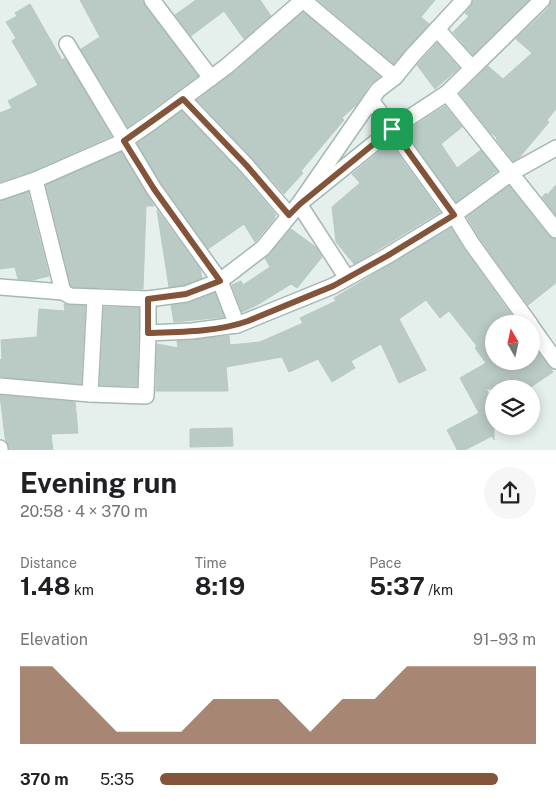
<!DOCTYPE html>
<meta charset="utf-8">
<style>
:root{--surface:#fff;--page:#f6f6f6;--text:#202124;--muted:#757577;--accent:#83543a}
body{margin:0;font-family:"Public Sans",sans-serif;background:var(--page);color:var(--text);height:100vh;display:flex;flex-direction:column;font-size:19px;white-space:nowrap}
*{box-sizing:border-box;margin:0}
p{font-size:16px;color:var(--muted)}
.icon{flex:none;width:28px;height:28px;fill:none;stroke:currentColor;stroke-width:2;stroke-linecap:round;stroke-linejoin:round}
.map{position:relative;height:450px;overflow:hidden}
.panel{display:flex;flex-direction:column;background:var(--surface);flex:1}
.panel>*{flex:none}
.needle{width:32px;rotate:351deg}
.fabs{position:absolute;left:485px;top:315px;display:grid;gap:10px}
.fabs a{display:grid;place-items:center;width:55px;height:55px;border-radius:50%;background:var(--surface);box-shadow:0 2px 12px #0003;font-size:25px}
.pin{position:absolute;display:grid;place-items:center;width:42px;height:42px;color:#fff;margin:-21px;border-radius:10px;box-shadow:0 2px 8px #0006}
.round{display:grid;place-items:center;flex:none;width:52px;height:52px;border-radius:26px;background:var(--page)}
.head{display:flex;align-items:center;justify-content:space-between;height:85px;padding:0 20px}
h1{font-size:28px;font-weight:700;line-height:38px}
.stats{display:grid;grid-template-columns:repeat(3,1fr);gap:8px;height:85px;padding:5px 20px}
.stats div{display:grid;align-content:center}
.stats b{font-size:25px;font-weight:700}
.stats small{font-size:14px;font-weight:400}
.stats p{font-size:14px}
.chart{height:140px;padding:10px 20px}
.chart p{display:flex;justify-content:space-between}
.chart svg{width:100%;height:90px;margin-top:5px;fill:var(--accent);opacity:.7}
ul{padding:0 20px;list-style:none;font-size:16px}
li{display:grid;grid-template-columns:80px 60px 1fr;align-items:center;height:38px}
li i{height:12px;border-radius:6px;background:var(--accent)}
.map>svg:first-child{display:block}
</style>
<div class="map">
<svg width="556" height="451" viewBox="0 0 556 451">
<rect width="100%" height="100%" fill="#e5efec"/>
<g fill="#bacac5" stroke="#b6cac4">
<path d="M 80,0 L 143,0 L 145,6 L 198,76 L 128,127 L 81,49 L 100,37 Z"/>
<path d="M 196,0 L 260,0 L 271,16 L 244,39 L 224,11 L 191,36 L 175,15 Z"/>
<path d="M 318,0 L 435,0 L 421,17 L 429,24 L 394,64 Z"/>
<path d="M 473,0 L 529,0 L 473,55 L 453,32 L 469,16 L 465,13 L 471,6 Z"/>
<path d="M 551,0 L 556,0 L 556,109 L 547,120 L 549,122 L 519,158 L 513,161 L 496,139 L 497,138 L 490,132 L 460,94 L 488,66 L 503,79 L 532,53 L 516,39 L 549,7 Z"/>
<path d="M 30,4 L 62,60 L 65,58 L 111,136 L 32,171 L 0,182 L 0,113 L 12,108 L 8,101 L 38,85 L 12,41 L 16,38 L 6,22 L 17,16 L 15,13 Z"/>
<path d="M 303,12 L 380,77 L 370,84 L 357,104 L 342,118 L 344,120 L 301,171 L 303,173 L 284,194 L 254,160 L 197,100 L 233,73 Z"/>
<path d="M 437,43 L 459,68 L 435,89 L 417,65 Z"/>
<path d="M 445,106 L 462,127 L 441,144 L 457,168 L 481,150 L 497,171 L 456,202 L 405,132 Z"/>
<path d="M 182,111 L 240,172 L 276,215 L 274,217 L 275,218 L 255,242 L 244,224 L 208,249 L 162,184 L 137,143 Z"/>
<path d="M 390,143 L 440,212 L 354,264 L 336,242 L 332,207 L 360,183 L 352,174 Z"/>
<path d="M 121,152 L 154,206 L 146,206 L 143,289 L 73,287 L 71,286 L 46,185 Z"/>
<path d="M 556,185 L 556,215 L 542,197 L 546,193 L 547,195 Z"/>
<path d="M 509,186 L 549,236 L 556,239 L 556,283 L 528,305 L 480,239 L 467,217 Z"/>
<path d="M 28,192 L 49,276 L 33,280 L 18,279 L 15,267 L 0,269 L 0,201 Z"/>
<path d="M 157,210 L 200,269 L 202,278 L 184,285 L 169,287 Z"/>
<path d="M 451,228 L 464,249 L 518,324 L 494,324 L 494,361 L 531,361 L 531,357 L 538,352 L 553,372 L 528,389 L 486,389 L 494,403 L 494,440 L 492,436 L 463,451 L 458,451 L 447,430 L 479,413 L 460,378 L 486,363 L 475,348 L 477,346 L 449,311 L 440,318 L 426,300 L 399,319 L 426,370 L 399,383 L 381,344 L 351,361 L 355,368 L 332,382 L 318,359 L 289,372 L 282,357 L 226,367 L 228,391 L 156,391 L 157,344 L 178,348 L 177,341 L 229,336 L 230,345 L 260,342 L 303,323 L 300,318 L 336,301 L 334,298 Z"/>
<path d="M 291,229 L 317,248 L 322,257 L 297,288 L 291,284 L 257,305 L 242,312 L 232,285 L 241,281 L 243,285 L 270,267 L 265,258 Z"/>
<path d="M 215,293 L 224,317 L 174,322 L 171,305 L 189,303 Z"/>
<path d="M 64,304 L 85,306 L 81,384 L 0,377 L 0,360 L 2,359 L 1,340 L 37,337 L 39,309 L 65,311 Z"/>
<path d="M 104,307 L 139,308 L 137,386 L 100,385 Z"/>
<path d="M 0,395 L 75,402 L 78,433 L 51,434 L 53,451 L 9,451 L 5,437 Z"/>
<path d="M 232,428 L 233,446 L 190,447 L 190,429 Z"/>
</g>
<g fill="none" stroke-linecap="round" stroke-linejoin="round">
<g stroke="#a7b8b4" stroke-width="18">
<g id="street">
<path d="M 152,0 L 211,78"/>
<path d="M 303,0 L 395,77"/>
<path d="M 542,0 L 447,93 L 556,230"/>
<path d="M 437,29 L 472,68"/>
<path d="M 67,44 L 154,189 L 220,281 L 237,325"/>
<path d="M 183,99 L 247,166 L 289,215"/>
<path d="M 371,100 L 454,215 L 472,244 L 530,324"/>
<path d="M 35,180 L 63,292"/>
<path d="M 0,192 L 35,180 L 124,141 L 153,121 L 227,66 L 303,0"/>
<path d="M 347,278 L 299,204 L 392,129 L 447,93"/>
<path d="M 0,287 L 63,292 L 70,296 L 148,299 L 186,294 L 220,281 L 263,248 L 299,204 L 378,90 L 395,77 L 413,55 L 464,0"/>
<path d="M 148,299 L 148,333 L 192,331 L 237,325 L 333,286 L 387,256 L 454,215 L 511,173 L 556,148"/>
<path d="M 531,326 L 556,361"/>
<path d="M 0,386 L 90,394 L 146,396 L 148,333"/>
<path d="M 90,394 L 95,298"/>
<path d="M 0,448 L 0,451"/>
</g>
</g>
<use href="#street" stroke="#fff" stroke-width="15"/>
</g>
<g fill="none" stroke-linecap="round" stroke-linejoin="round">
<g stroke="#fff" stroke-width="10">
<path id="route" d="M 183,99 L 247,166 L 289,215 L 300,204 L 392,129 L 454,215 L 387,256 L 333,286 L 248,321 C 217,332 181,332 148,333 L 148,299 L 186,294 L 220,281 L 154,189 L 124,141 Z"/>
</g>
<use href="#route" stroke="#83543a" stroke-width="6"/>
</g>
</svg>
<div class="fabs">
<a><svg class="needle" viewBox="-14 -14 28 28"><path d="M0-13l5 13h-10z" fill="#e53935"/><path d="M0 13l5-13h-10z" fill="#757577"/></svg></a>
<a><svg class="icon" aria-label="layers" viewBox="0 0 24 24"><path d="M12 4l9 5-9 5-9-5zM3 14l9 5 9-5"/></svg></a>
</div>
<div class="pin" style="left:392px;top:129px;background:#1e9e55"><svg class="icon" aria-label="arrive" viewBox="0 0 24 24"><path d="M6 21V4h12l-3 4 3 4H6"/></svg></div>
</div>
<section class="panel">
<div class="head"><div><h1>Evening run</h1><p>20:58 · 4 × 370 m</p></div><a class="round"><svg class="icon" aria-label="share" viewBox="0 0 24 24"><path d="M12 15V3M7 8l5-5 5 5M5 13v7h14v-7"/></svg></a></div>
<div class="stats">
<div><p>Distance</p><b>1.48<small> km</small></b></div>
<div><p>Time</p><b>8:19</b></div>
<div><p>Pace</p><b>5:37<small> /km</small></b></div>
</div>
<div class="chart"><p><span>Elevation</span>91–93 m</p>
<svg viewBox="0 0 160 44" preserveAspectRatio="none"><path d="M0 44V6L10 6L20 22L30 38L40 38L50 38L60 22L70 22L80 22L90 38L100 22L110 22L120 6L130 6L140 6L150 6L160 6V44z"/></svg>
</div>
<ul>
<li><b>370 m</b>5:35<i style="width:90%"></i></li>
</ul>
</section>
